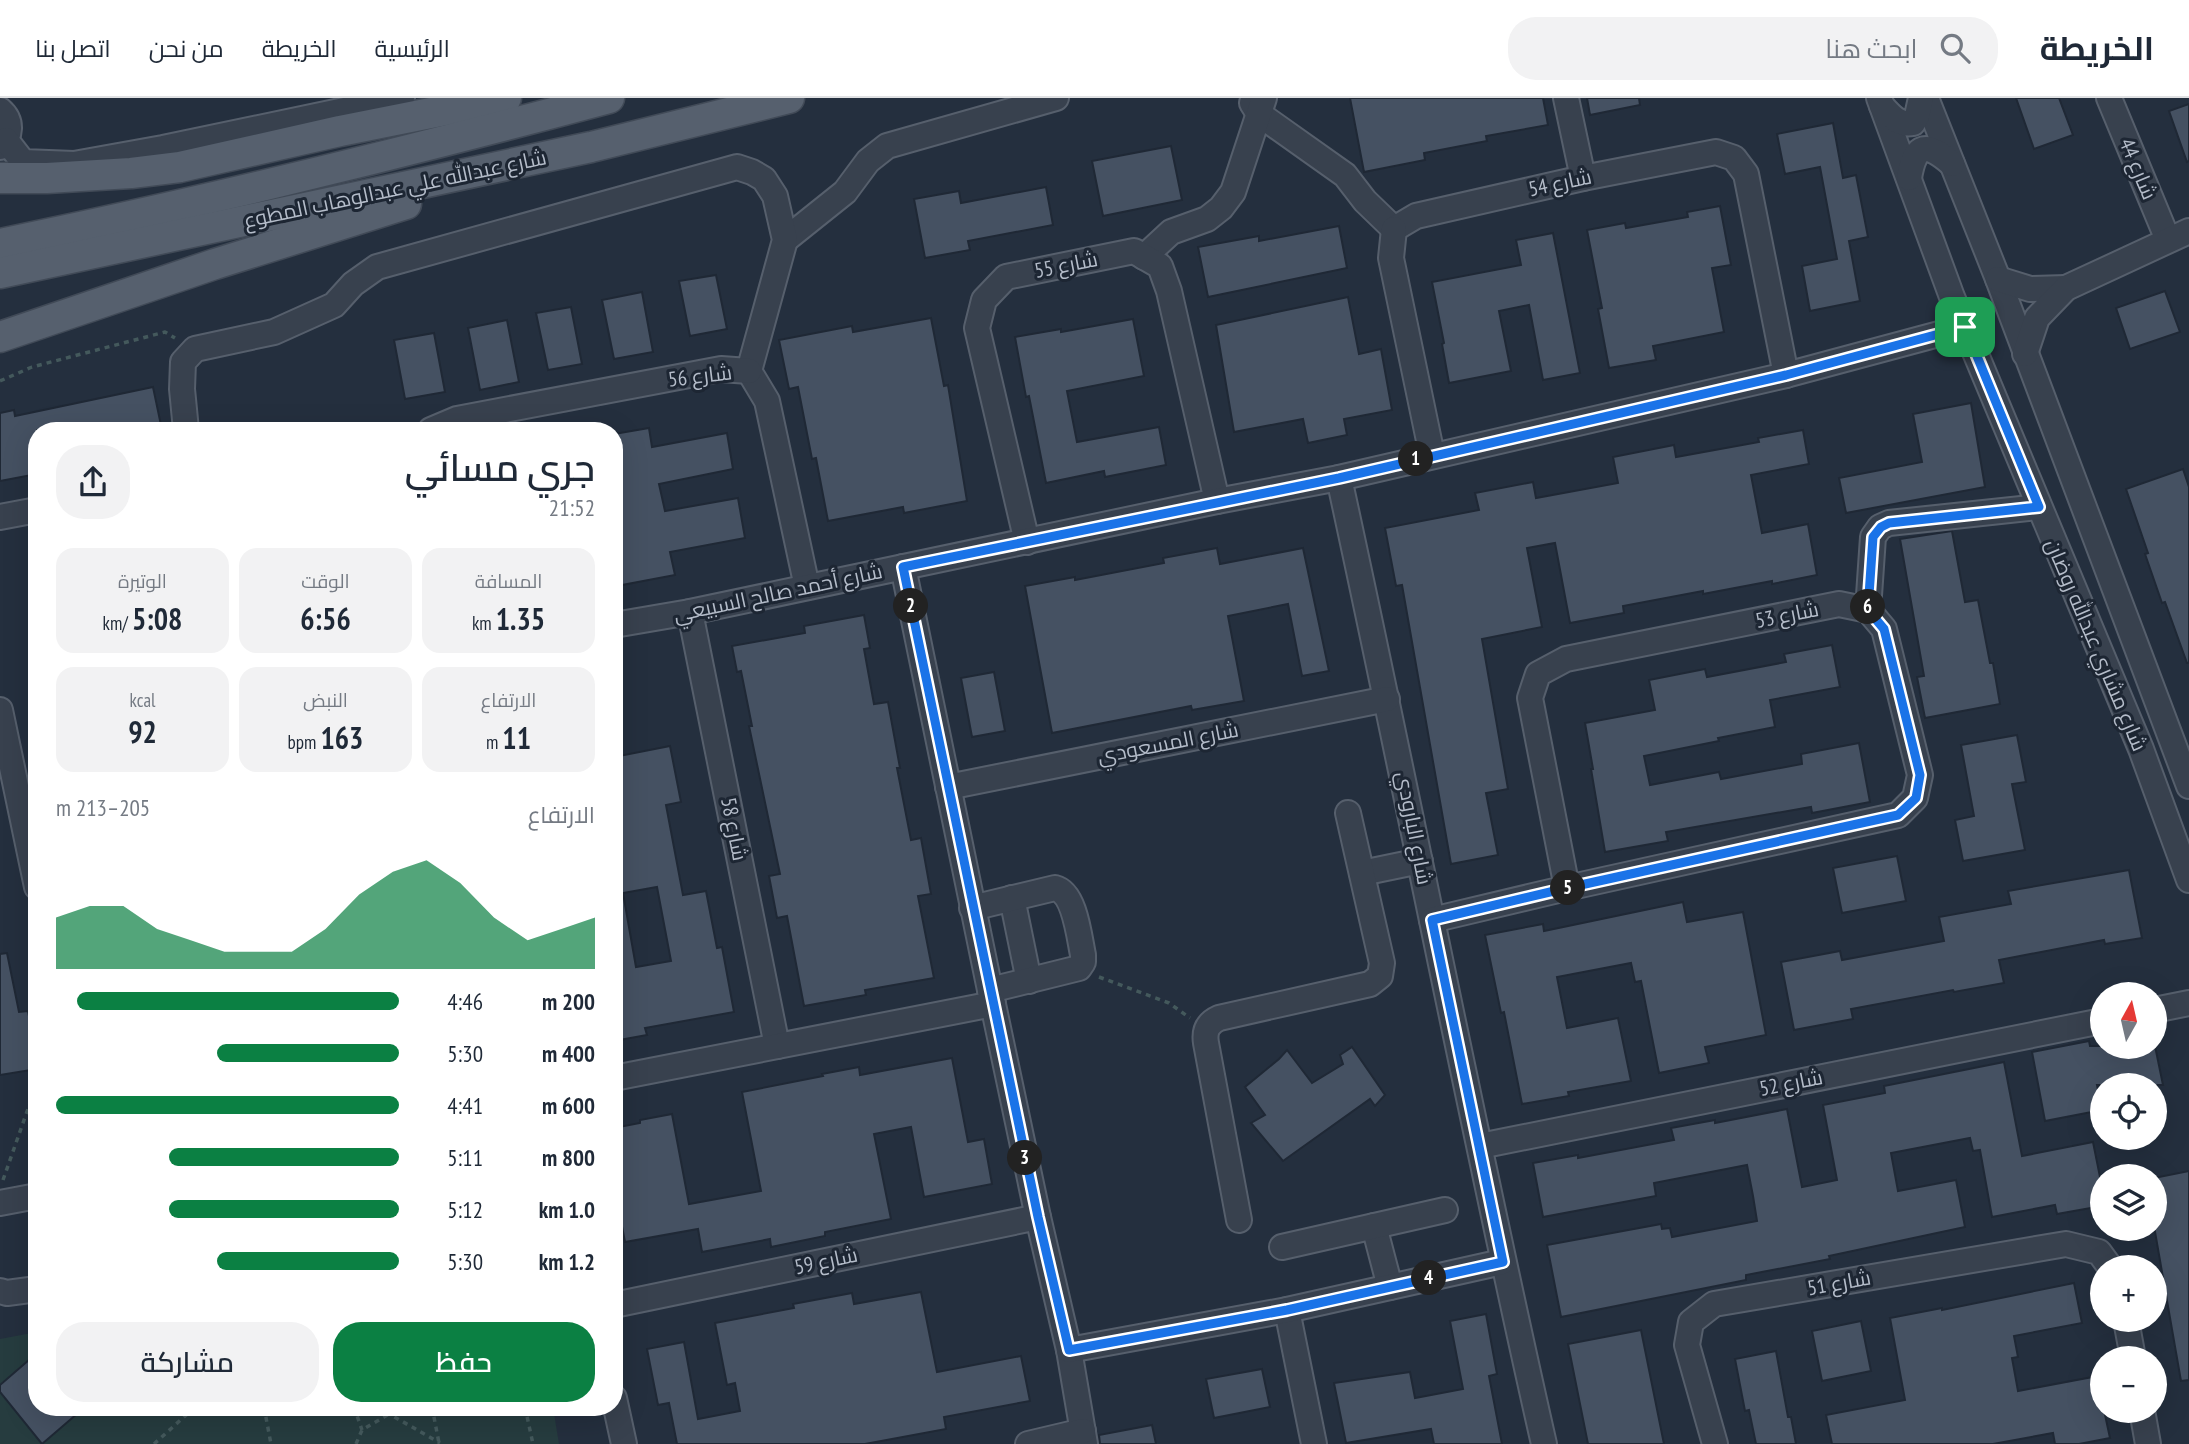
<!DOCTYPE html>
<html lang="ar">
<meta charset="utf-8">
<style>
:root{--surface:#fff;--page:#f2f2f3;--text:#1f2937;--muted:#747a83;--line:#e0e1e3;--accent:#0b8043}
body{margin:0;font-family:"PT Sans Narrow",Cairo,sans-serif;background:var(--page);color:var(--text);direction:rtl;height:100vh;display:flex;flex-direction:column;font-size:26px;white-space:nowrap}
*{box-sizing:border-box;margin:0}
p{font-size:23px;color:var(--muted)}
.icon{flex:none;width:38px;height:38px;fill:none;stroke:currentColor;stroke-width:2;stroke-linecap:round;stroke-linejoin:round}
.map{position:relative;flex:1;overflow:hidden;direction:ltr}
.panel{position:absolute;left:28px;top:324px;width:595px;height:994px;display:flex;flex-direction:column;background:var(--surface);border-radius:28px;box-shadow:0 7px 28px #0002;direction:rtl}
.panel>*{flex:none}
.needle{width:46px;rotate:8deg}
.fabs{position:absolute;left:2090px;top:884px;display:grid;gap:14px}
.fabs a{display:grid;place-items:center;width:77px;height:77px;border-radius:50%;background:var(--surface);box-shadow:0 7px 28px #0002;font-size:35px}
.pin{position:absolute;display:grid;place-items:center;width:60px;height:60px;color:#fff;margin:-30px;border-radius:14px;box-shadow:0 4px 10px #0006}
.km{position:absolute;width:35px;height:35px;margin:-18px;border-radius:50%;background:#222;color:#fff;font-size:19px;line-height:35px;text-align:center}
.round{display:grid;place-items:center;flex:none;width:74px;height:74px;border-radius:28px;background:var(--page)}
.head{display:flex;align-items:center;justify-content:space-between;height:119px;padding:0 28px}
h1{font-size:38px;font-weight:600;line-height:52px}
.stats{display:grid;grid-template-columns:repeat(3,1fr);gap:10px;height:119px;padding:7px 28px}
.stats div{display:grid;align-content:center;border-radius:18px;background:var(--page);text-align:center}
.stats b{font-size:30px;font-weight:600}
.stats small{font-size:19px;font-weight:400}
.stats p{font-size:19px}
.chart{height:196px;padding:14px 28px}
.chart p{display:flex;justify-content:space-between}
.chart svg{width:100%;height:126px;margin-top:7px;fill:var(--accent);opacity:.7}
.button{display:flex;gap:14px;margin-top:auto;padding:14px 28px}
.button a{flex:1;height:80px;border-radius:28px;background:var(--accent);color:#fff;font-size:28px;font-weight:600;line-height:80px;text-align:center}
.button a+a{background:var(--page);color:var(--text)}
ul{padding:0 28px;list-style:none;font-size:23px}
li{display:grid;grid-template-columns:112px 84px 1fr;align-items:center;height:52px}
li i{height:18px;border-radius:9px;background:var(--accent)}
header{display:flex;align-items:center;gap:42px;box-sizing:border-box;height:98px;padding:0 35px;background:var(--surface);border-bottom:2px solid var(--line)}
header strong{font-size:33px}
nav{display:flex;gap:38px;margin-inline-start:auto;font-size:24px}
.search{width:490px;height:63px;background:var(--page);display:flex;align-items:center;gap:18px;box-sizing:border-box;padding:0 24px;border-radius:28px;color:var(--muted);font-size:26px}
.map>svg:first-child{display:block}
</style>
<header>
<strong>الخريطة</strong>
<div class="search"><svg class="icon" aria-label="search" viewBox="0 0 24 24"><circle cx="10" cy="10" r="6"/><path d="M15 15l6 6"/></svg>ابحث هنا</div>
<nav><a>الرئيسية</a><a>الخريطة</a><a>من نحن</a><a>اتصل بنا</a></nav>
</header>
<div class="map">
<svg width="2189" height="1346" viewBox="0 0 2189 1346">
<rect width="100%" height="100%" fill="#242f3e"/>
<path fill="#263c3f" d="M 37,1234 L 37,1309 L 553,1309 L 559,1346 L 0,1346 L 0,1241 Z"/>
<g fill="#455162" stroke="#1f2835" stroke-width="2" fill-rule="evenodd">
<path d="M 1350,0 L 1543,0 L 1548,27 L 1486,38 L 1487,43 L 1424,55 L 1425,62 L 1364,74 Z"/>
<path d="M 1587,0 L 1639,0 L 1640,7 L 1590,17 Z"/>
<path d="M 2016,0 L 2059,0 L 2073,37 L 2034,51 Z"/>
<path d="M 2189,6 L 2189,63 L 2187,64 L 2169,13 Z"/>
<path d="M 1833,25 L 1843,80 L 1856,77 L 1868,139 L 1849,143 L 1860,203 L 1810,213 L 1802,168 L 1837,161 L 1820,69 L 1785,76 L 1777,36 Z"/>
<path d="M 1171,48 L 1182,102 L 1103,118 L 1092,63 Z"/>
<path d="M 1046,89 L 1053,127 L 968,143 L 970,152 L 925,160 L 914,101 L 959,93 L 961,105 Z"/>
<path d="M 1720,108 L 1731,167 L 1712,170 L 1724,234 L 1653,248 L 1656,262 L 1609,270 L 1598,211 L 1602,210 L 1587,132 L 1625,125 L 1626,130 L 1688,119 L 1687,114 Z"/>
<path d="M 1339,128 L 1347,170 L 1208,199 L 1198,149 L 1259,138 L 1259,143 Z"/>
<path d="M 1553,135 L 1580,275 L 1543,282 L 1529,207 L 1499,213 L 1511,273 L 1449,285 L 1442,246 L 1444,245 L 1432,184 L 1521,167 L 1516,142 Z"/>
<path d="M 716,177 L 727,231 L 690,238 L 679,183 Z"/>
<path d="M 2165,193 L 2180,234 L 2130,251 L 2116,210 Z"/>
<path d="M 642,194 L 653,254 L 614,261 L 602,202 Z"/>
<path d="M 1348,199 L 1359,256 L 1381,251 L 1392,312 L 1344,321 L 1347,337 L 1308,345 L 1303,321 L 1234,334 L 1216,227 Z"/>
<path d="M 571,209 L 582,266 L 548,272 L 536,215 Z"/>
<path d="M 931,220 L 944,288 L 948,287 L 967,403 L 904,415 L 903,409 L 828,423 L 816,360 L 812,361 L 798,289 L 789,291 L 779,242 L 852,228 L 853,234 Z"/>
<path d="M 1133,221 L 1144,278 L 1067,293 L 1077,344 L 1159,329 L 1166,367 L 1105,379 L 1104,373 L 1046,385 L 1029,298 L 1026,299 L 1015,239 L 1061,231 L 1061,234 Z"/>
<path d="M 507,222 L 519,284 L 480,292 L 468,230 Z"/>
<path d="M 434,235 L 445,294 L 405,301 L 394,242 Z"/>
<path d="M 153,289 L 162,332 L 37,332 L 37,376 L 0,383 L 0,315 L 14,312 L 15,318 Z"/>
<path d="M 1971,305 L 1985,389 L 1846,415 L 1839,380 L 1922,364 L 1913,316 Z"/>
<path d="M 649,330 L 652,349 L 727,335 L 733,371 L 659,386 L 665,413 L 738,400 L 745,440 L 670,454 L 675,477 L 622,487 L 614,446 L 614,336 Z"/>
<path d="M 1803,332 L 1809,366 L 1751,377 L 1762,435 L 1808,426 L 1817,477 L 1772,486 L 1772,483 L 1703,496 L 1703,493 L 1623,508 L 1624,515 L 1570,525 L 1555,445 L 1527,450 L 1542,529 L 1482,541 L 1508,691 L 1486,695 L 1498,757 L 1451,766 L 1402,487 L 1396,488 L 1385,430 L 1479,412 L 1475,395 L 1533,384 L 1536,400 L 1618,385 L 1613,359 L 1674,347 L 1676,359 L 1759,344 L 1758,340 Z"/>
<path d="M 2183,371 L 2189,389 L 2189,565 L 2187,565 L 2165,504 L 2162,505 L 2145,456 L 2148,455 L 2126,391 Z"/>
<path d="M 1952,433 L 1965,504 L 1978,502 L 1990,565 L 1993,565 L 2000,606 L 1925,620 L 1917,579 L 1924,578 L 1900,441 Z"/>
<path d="M 1217,450 L 1220,466 L 1303,450 L 1329,573 L 1302,578 L 1288,506 L 1228,518 L 1244,603 L 1192,612 L 1191,608 L 1052,635 L 1025,488 L 1075,479 L 1075,482 L 1164,465 L 1163,460 Z"/>
<path d="M 864,517 L 870,550 L 864,551 L 874,606 L 888,604 L 900,670 L 897,670 L 911,742 L 921,740 L 931,796 L 918,798 L 934,880 L 865,892 L 866,897 L 804,908 L 787,818 L 777,820 L 769,778 L 780,776 L 749,628 L 752,628 L 741,573 L 737,574 L 732,548 L 805,535 L 804,528 Z"/>
<path d="M 1832,547 L 1840,589 L 1770,602 L 1775,629 L 1718,640 L 1719,643 L 1644,658 L 1650,687 L 1719,674 L 1721,681 L 1802,666 L 1801,656 L 1859,645 L 1870,704 L 1812,715 L 1811,709 L 1666,734 L 1668,743 L 1605,754 L 1591,671 L 1593,671 L 1585,625 L 1655,612 L 1649,582 L 1705,571 L 1707,579 L 1786,564 L 1784,556 Z"/>
<path d="M 994,574 L 1005,633 L 972,639 L 961,580 Z"/>
<path d="M 2017,637 L 2026,684 L 2012,686 L 2025,752 L 1963,763 L 1955,722 L 1974,718 L 1961,647 Z"/>
<path d="M 670,648 L 681,704 L 666,707 L 683,797 L 706,793 L 717,850 L 722,849 L 734,914 L 645,930 L 647,937 L 614,943 L 614,659 ZM 657,789 L 671,863 L 636,869 L 623,795 Z"/>
<path d="M 1897,758 L 1906,803 L 1842,815 L 1833,770 Z"/>
<path d="M 2129,772 L 2142,840 L 2105,846 L 2104,842 L 1999,862 L 2004,885 L 1954,894 L 1953,892 L 1851,911 L 1853,921 L 1794,932 L 1781,864 L 1840,853 L 1842,862 L 1944,843 L 1939,819 L 2011,806 L 2008,793 Z"/>
<path d="M 1683,804 L 1687,824 L 1743,814 L 1766,937 L 1705,949 L 1709,965 L 1659,975 L 1641,883 L 1635,884 L 1631,865 L 1557,879 L 1567,930 L 1618,920 L 1631,983 L 1568,994 L 1569,998 L 1522,1006 L 1504,914 L 1501,915 L 1485,837 L 1543,826 L 1544,833 Z"/>
<path d="M 7,855 L 19,914 L 28,913 L 37,960 L 37,971 L 0,977 L 0,856 Z"/>
<path d="M 2089,943 L 2090,948 L 2155,948 L 2163,987 L 2097,987 L 2102,1012 L 2045,1023 L 2032,954 Z"/>
<path d="M 1352,949 L 1385,997 L 1375,1008 L 1370,1001 L 1283,1063 L 1251,1025 L 1265,1017 L 1245,989 L 1279,961 L 1287,952 L 1312,985 L 1343,966 L 1340,957 Z"/>
<path d="M 952,960 L 968,1044 L 984,1041 L 992,1086 L 924,1099 L 911,1029 L 874,1036 L 891,1121 L 825,1134 L 825,1138 L 771,1149 L 770,1141 L 702,1154 L 698,1131 L 625,1144 L 614,1087 L 614,1030 L 640,1025 L 640,1022 L 672,1016 L 689,1106 L 761,1093 L 742,994 L 823,978 L 822,976 L 859,969 L 860,977 Z"/>
<path d="M 2004,964 L 2022,1058 L 2093,1044 L 2102,1089 L 2102,1108 L 2057,1116 L 2055,1107 L 1992,1119 L 1980,1052 L 1973,1053 L 1970,1040 L 1891,1055 L 1898,1093 L 1956,1082 L 1965,1129 L 1829,1158 L 1830,1161 L 1746,1177 L 1746,1182 L 1561,1219 L 1547,1147 L 1661,1126 L 1662,1131 L 1670,1130 L 1672,1139 L 1757,1123 L 1753,1098 L 1747,1067 L 1654,1085 L 1656,1098 L 1543,1119 L 1533,1065 L 1578,1057 L 1578,1060 L 1674,1042 L 1671,1030 L 1715,1022 L 1715,1025 L 1787,1011 L 1802,1089 L 1837,1082 L 1823,1007 L 1885,995 L 1884,988 Z"/>
<path d="M 2189,1073 L 2189,1282 L 2181,1283 L 2154,1128 L 2154,1080 Z"/>
<path d="M 2074,1185 L 2082,1225 L 2014,1238 L 2018,1259 L 2012,1260 L 2018,1293 L 2098,1278 L 2102,1312 L 2104,1312 L 2110,1340 L 2079,1346 L 2055,1346 L 2053,1335 L 1993,1346 L 1832,1346 L 1826,1317 L 1905,1302 L 1890,1220 L 1942,1210 L 1942,1212 Z"/>
<path d="M 921,1194 L 937,1274 L 1021,1258 L 1030,1303 L 944,1319 L 946,1331 L 865,1346 L 677,1346 L 669,1305 L 658,1307 L 647,1251 L 684,1244 L 698,1321 L 740,1313 L 735,1285 L 727,1287 L 715,1225 L 794,1210 L 793,1206 L 852,1195 L 854,1206 Z"/>
<path d="M 1486,1216 L 1497,1276 L 1489,1278 L 1502,1346 L 1434,1346 L 1431,1331 L 1346,1345 L 1334,1285 L 1410,1274 L 1415,1300 L 1463,1291 L 1450,1223 Z"/>
<path d="M 1861,1223 L 1871,1273 L 1822,1283 L 1812,1233 Z"/>
<path d="M 1641,1232 L 1664,1346 L 1588,1346 L 1568,1246 Z"/>
<path d="M 1776,1253 L 1788,1319 L 1791,1319 L 1796,1346 L 1756,1346 L 1749,1312 L 1745,1313 L 1735,1261 Z"/>
<path d="M 37,1255 L 37,1309 L 85,1309 L 42,1346 L 0,1294 L 0,1287 Z"/>
<path d="M 1262,1271 L 1270,1309 L 1214,1320 L 1206,1281 Z"/>
<path d="M 1152,1327 L 1156,1346 L 1100,1346 L 1099,1337 Z"/>
</g>
<g fill="none" stroke-linecap="round" stroke-linejoin="round">
<g stroke="#565f6c" stroke-width="28">
<g id="minor">
<path d="M 1566,0 L 1583,80"/>
<path d="M 1879,0 L 1952,199 L 2141,651 L 2189,782"/>
<path d="M 1926,0 L 1998,181 L 2189,688"/>
<path d="M 2109,0 L 2168,142"/>
<path d="M 1252,5 L 1259,16 L 1345,77 L 1365,103 L 1394,131"/>
<path d="M 1882,8 C 1890,17 1899,28 1913,25 L 1917,18 L 1921,0"/>
<path d="M 0,12 C 13,23 11,38 0,49"/>
<path d="M 6,42 L 23,64 L 74,66 L 163,50 L 402,0"/>
<path d="M 1909,80 C 1915,44 1927,44 1952,66"/>
<path d="M 1394,131 L 1416,118 L 1583,80 L 1716,54 L 1734,60 L 1746,76 L 1786,277"/>
<path d="M 1394,131 L 1391,160 L 1432,357"/>
<path d="M 785,142 L 845,94 L 868,63 L 887,48 L 1056,0"/>
<path d="M 1144,159 L 1171,134 L 1207,121 L 1221,110 L 1233,94 L 1264,0"/>
<path d="M 1998,181 L 2030,191 L 2066,190"/>
<path d="M 2025,256 L 2037,220 L 2066,190 L 2189,133"/>
<path d="M 749,273 L 767,303 L 807,489"/>
<path d="M 186,332 L 182,291 L 183,264 L 195,251 L 274,234 L 334,207 L 353,186 L 377,169 L 737,69 L 752,74 L 764,81 L 775,98 L 785,142 L 749,273"/>
<path d="M 431,332 L 457,321 L 721,271 L 749,273"/>
<path d="M 1339,380 C 1409,701 1471,1025 1544,1346"/>
<path d="M 0,419 L 37,412"/>
<path d="M 1027,444 L 977,230 L 984,202 L 1006,179 L 1134,153 L 1160,168 L 1169,193 L 1217,403"/>
<path d="M 903,469 L 990,892 L 1038,1119 L 1069,1252 L 1085,1346"/>
<path d="M 1868,512 L 1873,439 L 1880,429 L 1889,425 L 2039,409"/>
<path d="M 690,514 L 777,948"/>
<path d="M 614,527 L 690,514 L 1217,403 L 1339,380 L 1786,277 L 1965,229"/>
<path d="M 0,612 L 37,789"/>
<path d="M 948,689 L 1387,601"/>
<path d="M 1362,775 L 1420,763"/>
<path d="M 1012,800 L 1029,883"/>
<path d="M 972,810 L 1055,790 C 1075,795 1079,838 1083,857 L 1083,864 L 1079,870 L 990,892"/>
<path d="M 1432,822 L 1567,790 L 1898,717 L 1915,700 L 1920,677 L 1884,531 L 1868,512 L 1839,506 L 1566,561 L 1538,576 L 1530,600 L 1567,790"/>
<path d="M 2154,912 L 2189,905"/>
<path d="M 614,980 L 993,906"/>
<path d="M 1480,1048 L 2102,923"/>
<path d="M 0,1105 L 37,1098"/>
<path d="M 1239,1122 L 1206,945 C 1204,933 1208,925 1219,920 L 1370,886 L 1380,878 L 1382,865 L 1348,715"/>
<path d="M 1374,1128 L 1390,1189"/>
<path d="M 1282,1149 L 1445,1112"/>
<path d="M 0,1193 L 7,1195 L 37,1191"/>
<path d="M 614,1207 L 1038,1119"/>
<path d="M 1287,1212 L 1314,1346"/>
<path d="M 2126,1222 L 2133,1260"/>
<path d="M 1069,1252 L 1287,1212 L 1502,1164"/>
<path d="M 614,1300 L 624,1346"/>
<path d="M 2142,1312 L 2148,1346"/>
<path d="M 1028,1346 L 1083,1333"/>
<path d="M 1715,1346 L 1687,1247 L 1691,1224 L 1714,1206 L 2066,1146 L 2099,1154 L 2110,1169"/>
</g>
</g>
<g stroke="#414a57" stroke-width="33">
<g id="major">
<path d="M 0,80 L 47,80 L 131,75 L 180,69 L 340,33 L 506,0"/>
<path d="M 0,146 C 205,104 407,54 609,0"/>
<path d="M 0,175 L 591,49 L 789,0"/>
<path d="M 0,239 L 215,166 L 406,106"/>
</g>
</g>
<g stroke="#44595c" stroke-width="3.5" stroke-dasharray="5 5" stroke-linecap="butt">
<path d="M 0,283 L 32,269 L 165,234 L 175,240"/>
<path d="M 1099,879 L 1169,905 L 1190,920"/>
<path d="M 3,1082 L 37,985"/>
<path d="M 30,1119 L 37,1163"/>
<path d="M 264,1309 L 271,1346"/>
<path d="M 354,1309 L 362,1332"/>
<path d="M 377,1309 L 440,1345"/>
<path d="M 432,1309 L 439,1345"/>
<path d="M 525,1309 L 533,1346"/>
<path d="M 154,1346 L 195,1309"/>
<path d="M 356,1346 L 362,1332 L 389,1316"/>
</g>
<use href="#minor" stroke="#38414e" stroke-width="24"/>
<use href="#major" stroke="#56606e" stroke-width="30"/>
</g>
<g fill="none" stroke-linecap="round" stroke-linejoin="round">
<g stroke="#fff" stroke-width="14">
<path id="route" d="M 1965,229 L 2039,409 L 1889,425 L 1881,429 L 1873,439 L 1868,512 L 1884,531 L 1920,677 L 1916,700 L 1898,717 L 1567,790 L 1432,822 L 1503,1164 L 1287,1212 L 1069,1252 L 1038,1119 L 903,469 L 1339,380 L 1786,277 Z"/>
</g>
<use href="#route" stroke="#1a73e8" stroke-width="9"/>
</g>
<g text-anchor="middle" stroke-width="6" stroke-linejoin="round" paint-order="stroke">
<g font-size="21" fill="#b4bcc9" stroke="#1d2633">
<text transform="translate(2138 71) rotate(67)" y="7">شارع 44</text>
<text transform="translate(1560 85) rotate(-12)" y="7">شارع 54</text>
<text transform="translate(395 91) rotate(-12)" y="7">شارع عبدالله علي عبدالوهاب المطوع</text>
<text transform="translate(1066 167) rotate(-11)" y="7">شارع 55</text>
<text transform="translate(700 278) rotate(-7)" y="7">شارع 56</text>
<text transform="translate(778 495) rotate(-12)" y="7">شارع أحمد صالح السبيعي</text>
<text transform="translate(1787 517) rotate(-11)" y="7">شارع 53</text>
<text transform="translate(2096 547) rotate(67)" y="7">شارع مشاري عبدالله روضان</text>
<text transform="translate(1168 645) rotate(-11)" y="7">شارع المسعودي</text>
<text transform="translate(1414 730) rotate(79)" y="7">شارع البارودي</text>
<text transform="translate(734 731) rotate(79)" y="7">شارع 58</text>
<text transform="translate(1791 985) rotate(-11)" y="7">شارع 52</text>
<text transform="translate(826 1163) rotate(-12)" y="7">شارع 59</text>
<text transform="translate(1839 1185) rotate(-10)" y="7">شارع 51</text>
</g>
</g>
</svg>
<div class="fabs">
<a><svg class="needle" viewBox="-14 -14 28 28"><path d="M0-13l5 13h-10z" fill="#e53935"/><path d="M0 13l5-13h-10z" fill="#747a83"/></svg></a>
<a><svg class="icon" aria-label="locate" viewBox="0 0 24 24"><circle cx="12" cy="12" r="6"/><path d="M12 2v4M12 18v4M2 12h4M18 12h4"/></svg></a>
<a><svg class="icon" aria-label="layers" viewBox="0 0 24 24"><path d="M12 4l9 5-9 5-9-5zM3 14l9 5 9-5"/></svg></a>
<a>+</a>
<a>−</a>
</div>
<div class="pin" style="left:1965px;top:229px;background:#1e9e55"><svg class="icon" aria-label="arrive" viewBox="0 0 24 24"><path d="M6 21V4h12l-3 4 3 4H6"/></svg></div>
<b class="km" style="left:1416px;top:361px">1</b>
<b class="km" style="left:911px;top:508px">2</b>
<b class="km" style="left:1025px;top:1060px">3</b>
<b class="km" style="left:1429px;top:1180px">4</b>
<b class="km" style="left:1568px;top:790px">5</b>
<b class="km" style="left:1868px;top:509px">6</b>
<section class="panel">
<div class="head"><div><h1>جري مسائي</h1><p>21:52</p></div><a class="round"><svg class="icon" aria-label="share" viewBox="0 0 24 24"><path d="M12 15V3M7 8l5-5 5 5M5 13v7h14v-7"/></svg></a></div>
<div class="stats">
<div><p>المسافة</p><b>1.35<small> km</small></b></div>
<div><p>الوقت</p><b>6:56</b></div>
<div><p>الوتيرة</p><b>5:08<small> /km</small></b></div>
</div>
<div class="stats">
<div><p>الارتفاع</p><b>11<small> m</small></b></div>
<div><p>النبض</p><b>163<small> bpm</small></b></div>
<div><p>kcal</p><b>92</b></div>
</div>
<div class="chart"><p><span>الارتفاع</span>205–213 m</p>
<svg viewBox="0 0 160 44" preserveAspectRatio="none"><path d="M0 44V26L10 22L20 22L30 30L40 34L50 38L60 38L70 38L80 30L90 18L100 10L110 6L120 14L130 26L140 34L150 30L160 26V44z"/></svg>
</div>
<ul>
<li><b>200 m</b>4:46<i style="width:94%"></i></li>
<li><b>400 m</b>5:30<i style="width:53%"></i></li>
<li><b>600 m</b>4:41<i style="width:100%"></i></li>
<li><b>800 m</b>5:11<i style="width:67%"></i></li>
<li><b>1.0 km</b>5:12<i style="width:67%"></i></li>
<li><b>1.2 km</b>5:30<i style="width:53%"></i></li>
</ul>
<div class="button"><a>حفظ</a><a>مشاركة</a></div>
</section>
</div>
